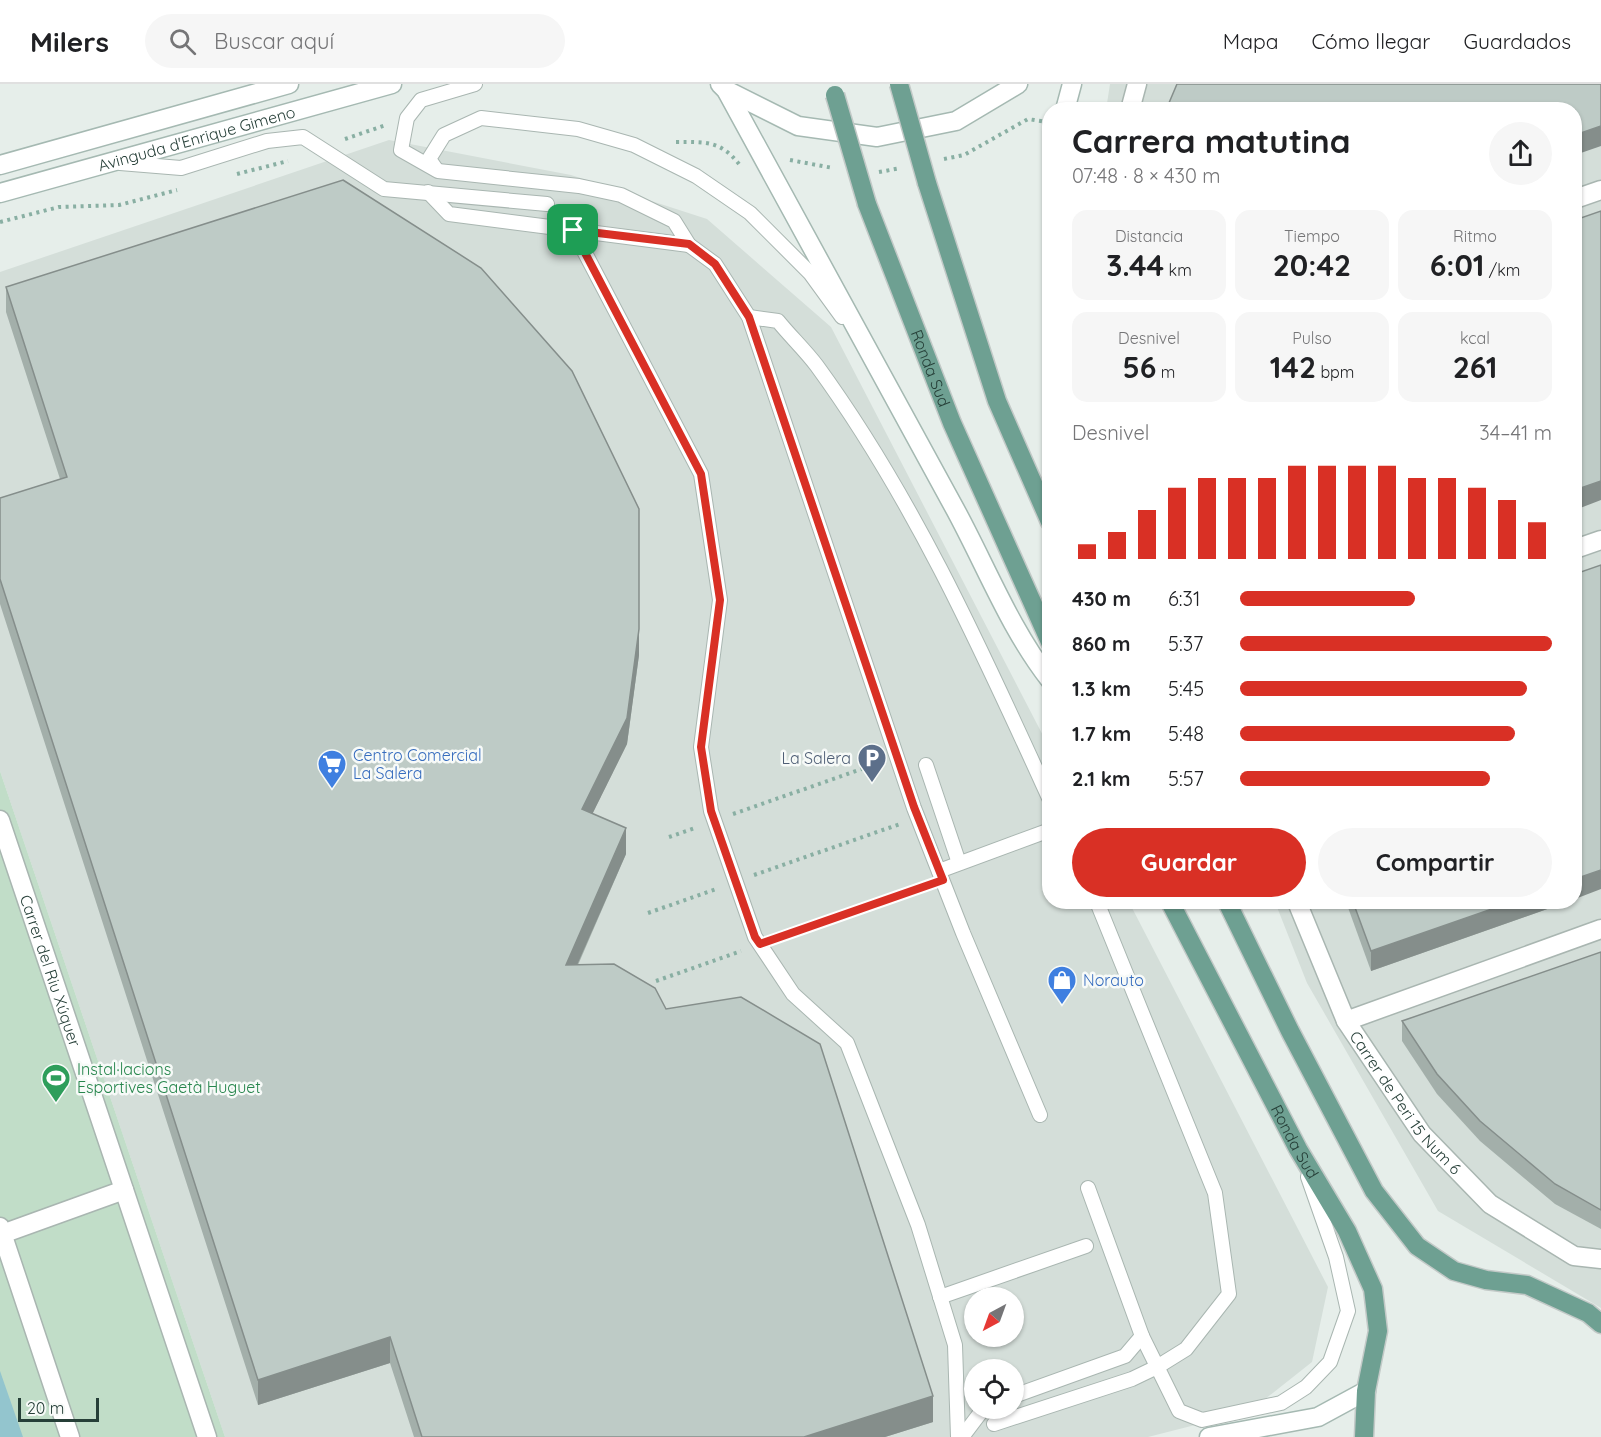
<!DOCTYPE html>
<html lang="es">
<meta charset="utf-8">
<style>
:root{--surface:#fff;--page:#f6f6f6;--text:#202124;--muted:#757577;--line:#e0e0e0;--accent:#d93025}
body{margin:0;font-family:Quicksand,sans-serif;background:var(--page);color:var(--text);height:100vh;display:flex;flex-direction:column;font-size:22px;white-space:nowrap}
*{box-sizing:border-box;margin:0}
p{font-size:20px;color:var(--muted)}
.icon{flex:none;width:33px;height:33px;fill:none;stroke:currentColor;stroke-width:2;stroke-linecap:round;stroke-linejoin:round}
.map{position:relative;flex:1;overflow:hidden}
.sheet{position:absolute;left:1042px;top:18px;width:540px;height:807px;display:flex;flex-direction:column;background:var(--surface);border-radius:24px;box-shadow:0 2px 4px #0004}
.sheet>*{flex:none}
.needle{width:39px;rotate:221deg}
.tools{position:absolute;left:964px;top:1203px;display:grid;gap:12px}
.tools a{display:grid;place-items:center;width:60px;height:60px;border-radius:50%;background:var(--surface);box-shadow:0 2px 4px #0004;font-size:30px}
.scale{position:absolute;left:18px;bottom:15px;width:81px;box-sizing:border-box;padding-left:6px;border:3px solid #263f38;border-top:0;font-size:16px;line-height:21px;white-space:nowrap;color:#263f38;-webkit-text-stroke:4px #f7faf8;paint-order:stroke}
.pin{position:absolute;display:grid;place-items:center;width:51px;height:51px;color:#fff;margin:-26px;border-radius:12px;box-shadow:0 3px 9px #0006}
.round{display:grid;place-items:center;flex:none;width:63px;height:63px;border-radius:32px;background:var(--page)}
.overview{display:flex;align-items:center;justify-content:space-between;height:102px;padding:0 30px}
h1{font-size:33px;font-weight:800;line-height:45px}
.stats{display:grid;grid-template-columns:repeat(3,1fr);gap:9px;height:102px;padding:6px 30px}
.stats div{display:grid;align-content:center;border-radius:15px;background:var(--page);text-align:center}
.stats b{font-size:30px;font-weight:800}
.stats small{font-size:16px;font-weight:400}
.stats p{font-size:16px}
.chart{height:168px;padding:12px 30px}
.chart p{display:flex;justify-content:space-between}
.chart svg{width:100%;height:108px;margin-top:6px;stroke:var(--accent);stroke-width:6}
.action{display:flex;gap:12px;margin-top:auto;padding:12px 30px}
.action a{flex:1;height:69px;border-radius:36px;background:var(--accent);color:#fff;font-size:24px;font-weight:800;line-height:69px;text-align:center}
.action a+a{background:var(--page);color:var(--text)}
ul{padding:0 30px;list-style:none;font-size:20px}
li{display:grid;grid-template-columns:96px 72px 1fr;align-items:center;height:45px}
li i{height:15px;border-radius:8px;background:var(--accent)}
header{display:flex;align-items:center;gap:36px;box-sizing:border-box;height:84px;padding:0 30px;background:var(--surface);border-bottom:2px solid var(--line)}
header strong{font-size:28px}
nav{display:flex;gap:33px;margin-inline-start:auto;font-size:21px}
.search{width:420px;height:54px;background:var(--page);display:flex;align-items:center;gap:15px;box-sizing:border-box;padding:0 21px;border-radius:33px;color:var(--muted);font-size:22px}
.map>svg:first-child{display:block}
</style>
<header>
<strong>Milers</strong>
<div class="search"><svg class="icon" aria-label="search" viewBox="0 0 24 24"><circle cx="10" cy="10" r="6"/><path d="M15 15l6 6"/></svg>Buscar aquí</div>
<nav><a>Mapa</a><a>Cómo llegar</a><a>Guardados</a></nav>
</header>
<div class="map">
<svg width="1601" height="1353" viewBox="0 0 1601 1353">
<rect width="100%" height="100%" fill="#e6eeea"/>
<g fill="#d4ded9" fill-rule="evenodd">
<path d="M 1110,0 L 1601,0 L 1601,1224 L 1438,1127 L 1307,899 L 1275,818 L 1575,818 L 1575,26 L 1106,26 Z"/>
<path d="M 389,56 L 571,91 L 707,135 L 831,243 L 1050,665 L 1050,818 L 1129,818 L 1328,1203 L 1312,1278 L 1250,1327 L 1148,1353 L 225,1353 L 0,687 L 0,188 ZM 975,1214 L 1014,1214 L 1014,1252 L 975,1252 ZM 975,1286 L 1014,1286 L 1014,1324 L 975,1324 Z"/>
</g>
<path fill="#c1ddc8" d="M 0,687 L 225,1353 L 0,1353 Z"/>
<path fill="#93c5ce" d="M 0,1287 L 23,1353 L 0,1353 Z"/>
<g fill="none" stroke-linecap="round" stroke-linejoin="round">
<g stroke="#a9b6b1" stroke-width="16">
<g id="lane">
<path d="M 475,0 L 421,16 L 407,34 L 401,66 L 438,87 L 579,102 L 621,111 L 674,137 L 689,161 L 715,180 L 749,233 L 914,724 L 963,849 L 1040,1031"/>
<path d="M 120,79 L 181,84 L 267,57 L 303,53 L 384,105 L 547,120"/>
<path d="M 436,85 L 429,75 L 444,51 L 481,34 L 578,45 L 634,61 L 696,92 L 750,129 L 810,189 L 842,233"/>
<path d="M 428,108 L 449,130 L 689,161"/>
<path d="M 573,146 L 701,390 L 720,516 L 701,663 L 711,727 L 755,853 L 793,910 L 847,959 L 918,1141 L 955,1261 L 958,1353"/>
<path d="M 749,233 L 778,237 C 790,252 805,266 817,282 C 914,415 982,567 1050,716"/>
<path d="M 926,681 L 959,779"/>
<path d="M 939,787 L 1050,746"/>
<path d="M 940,1213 L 1086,1162"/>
<path d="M 1142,1252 L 1179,1327 L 1202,1336 L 1281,1319 L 1306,1303 L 1330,1278 L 1348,1227 L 1336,1173 L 1308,1093"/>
<path d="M 1014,1312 L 1125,1272 L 1142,1252 L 1088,1104"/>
<path d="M 994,1340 L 1132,1295 L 1157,1283 L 1186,1265 L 1229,1210 L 1215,1109 L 1097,818"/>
<path d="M 962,1353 L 984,1324"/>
</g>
</g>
<g stroke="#a9b6b1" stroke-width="21">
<g id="street">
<path d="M 1130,26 L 1137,0"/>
<path d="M 1575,115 L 1601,106"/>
<path d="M 1575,465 L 1601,456"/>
<path id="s1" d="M 0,736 L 207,1353"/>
<path id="s2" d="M 1297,818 L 1346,937 L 1422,1050 L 1490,1120 L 1574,1172 L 1601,1175"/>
<path d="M 1346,937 L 1601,845"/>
<path d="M 0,1143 L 70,1353"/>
<path d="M 2,1150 L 124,1106"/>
</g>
</g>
<g stroke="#a5b9b2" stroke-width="21">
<g id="secondary">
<path d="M 720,0 L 726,6 C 803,145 878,286 955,425 C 986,482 1010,545 1050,596"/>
<path d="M 726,6 L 798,42 L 877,53 L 956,37 L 1018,0"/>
<path d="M 1065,26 L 1072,0"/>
<path d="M 0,81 L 289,0"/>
<path id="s3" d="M 0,109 L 392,0"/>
<path d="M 1209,1353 L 1318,1333 L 1366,1307"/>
</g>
</g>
<g stroke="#c2c9c7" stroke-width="21">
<g id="primary">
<path d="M 927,99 L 997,317 L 1050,438"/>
<path id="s4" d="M 867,120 L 952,339 L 1050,558"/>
<path id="s5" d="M 1170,818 L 1298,1065 L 1347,1147 L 1373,1205 L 1378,1247 L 1366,1307 L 1364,1353"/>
<path d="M 1227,818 L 1290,947 L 1374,1107 L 1417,1162 L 1454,1187 L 1486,1196 L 1527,1201 L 1588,1229 L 1601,1240"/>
</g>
</g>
<g stroke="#89afa3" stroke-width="4" stroke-dasharray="3 4.5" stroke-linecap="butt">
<path d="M 345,55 L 386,41"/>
<path d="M 676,58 C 705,58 720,56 739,80"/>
<path d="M 944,75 L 964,71 L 1028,35 L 1046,38"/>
<path d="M 790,76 L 833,84"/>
<path d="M 879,88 L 901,84"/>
<path d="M 237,90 L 288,77"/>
<path d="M 0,138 L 59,123 L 119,121 L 177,106"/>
<path d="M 733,730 L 879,679"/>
<path d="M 669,753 L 695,744"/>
<path d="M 754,791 L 900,740"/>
<path d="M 648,829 L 716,805"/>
<path d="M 779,853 L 925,802"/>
<path d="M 656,897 L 741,867"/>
</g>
<use href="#lane" stroke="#fff" stroke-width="14"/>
<use href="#street" stroke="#fff" stroke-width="18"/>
<use href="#secondary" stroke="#fff" stroke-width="18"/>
<use href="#primary" stroke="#6ea092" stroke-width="18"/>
<g stroke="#c2c9c7" stroke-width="21" stroke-linecap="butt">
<g id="primary-bridge">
<path d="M 899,0 L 927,99"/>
<path d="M 835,11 L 867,120"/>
</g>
</g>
<use href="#primary-bridge" stroke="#6ea092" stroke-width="18"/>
</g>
<g fill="#a3afaa">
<path d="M 6,203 L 639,571 L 627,660 L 592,730 L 626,770 L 578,881 L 666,925 L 933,1338 L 885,1353 L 414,1353 L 390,1279 L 258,1321 L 0,520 L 0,414 L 60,395 L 6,228 Z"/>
<path d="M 1346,818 L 1567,818 L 1371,887 Z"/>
<path d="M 1601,868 L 1601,1145 L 1555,1120 L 1480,1057 L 1437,1010 L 1402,957 L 1402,937 Z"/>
</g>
<g fill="#858e8b">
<path d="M 1601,42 L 1601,62 L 1575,71 L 1575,51 Z"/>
<path d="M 1601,397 L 1601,416 L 1575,426 L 1575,406 Z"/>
<path d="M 639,425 L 639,571 L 627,660 L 582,751 L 582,725 Z"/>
<path d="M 626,744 L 626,770 L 566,906 L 566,881 Z"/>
<path d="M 1601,786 L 1601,805 L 1575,815 L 1575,795 Z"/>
<path d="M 1512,818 L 1567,818 L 1371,887 L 1371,867 Z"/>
<path d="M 390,1253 L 390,1279 L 258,1321 L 258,1296 Z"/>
<path d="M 933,1312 L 933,1338 L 885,1353 L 804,1353 Z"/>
</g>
<g fill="#becbc6" stroke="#858e8b" stroke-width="1.5">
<path d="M 1177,0 L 1601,0 L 1601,42 L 1575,51 L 1575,26 L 1166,26 Z"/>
<path d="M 343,96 L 481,184 L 572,287 L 639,425 L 639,545 L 627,634 L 582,725 L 626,744 L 566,881 L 614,880 L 655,904 L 666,925 L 741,913 L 820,960 L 933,1312 L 804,1353 L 422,1353 L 390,1253 L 258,1296 L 0,495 L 0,414 L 67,393 L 6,203 Z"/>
<path d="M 1601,127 L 1601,397 L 1575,406 L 1575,136 Z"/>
<path d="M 1601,481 L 1601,786 L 1575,795 L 1575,490 Z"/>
<path d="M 1353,818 L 1512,818 L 1371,867 Z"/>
<path d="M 1601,868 L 1601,1126 L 1555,1100 L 1480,1037 L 1437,990 L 1402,937 Z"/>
</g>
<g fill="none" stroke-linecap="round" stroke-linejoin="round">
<g stroke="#fff" stroke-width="12">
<path id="route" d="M 573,146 L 689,160 L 715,180 L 749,233 L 914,723 L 943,796 L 760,860 L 755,853 L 711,727 L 701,663 L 720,516 L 701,390 Z"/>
</g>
<use href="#route" stroke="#d93025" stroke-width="8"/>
</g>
<defs>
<g id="parking-pin" transform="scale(1.5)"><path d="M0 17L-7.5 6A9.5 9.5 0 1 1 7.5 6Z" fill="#5c6f8a" stroke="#f7faf8"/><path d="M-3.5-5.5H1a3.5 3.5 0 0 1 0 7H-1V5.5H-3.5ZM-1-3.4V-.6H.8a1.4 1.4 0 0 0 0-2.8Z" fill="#fff"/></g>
<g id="supermarket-pin" transform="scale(1.5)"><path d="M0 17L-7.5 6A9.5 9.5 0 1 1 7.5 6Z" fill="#3f7fe0" stroke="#f7faf8"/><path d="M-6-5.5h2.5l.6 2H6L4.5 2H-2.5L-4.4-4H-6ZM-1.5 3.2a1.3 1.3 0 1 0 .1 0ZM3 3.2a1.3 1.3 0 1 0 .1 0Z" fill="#fff"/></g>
<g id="shop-pin" transform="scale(1.5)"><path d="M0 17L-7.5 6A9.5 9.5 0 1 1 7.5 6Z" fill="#3f7fe0" stroke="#f7faf8"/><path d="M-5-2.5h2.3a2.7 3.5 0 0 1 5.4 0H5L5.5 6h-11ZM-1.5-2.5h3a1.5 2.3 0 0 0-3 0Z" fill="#fff"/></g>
<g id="stadium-pin" transform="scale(1.5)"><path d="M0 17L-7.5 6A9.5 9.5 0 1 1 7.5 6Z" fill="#2e9e5b" stroke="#f7faf8"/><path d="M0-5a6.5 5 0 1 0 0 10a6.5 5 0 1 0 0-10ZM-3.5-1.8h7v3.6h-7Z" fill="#fff"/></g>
</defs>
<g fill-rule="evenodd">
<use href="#parking-pin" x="872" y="674"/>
<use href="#supermarket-pin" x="332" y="680"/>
<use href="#shop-pin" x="1062" y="896"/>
<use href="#stadium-pin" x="56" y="994"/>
</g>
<g text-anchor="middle" stroke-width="5" stroke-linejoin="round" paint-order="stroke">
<g font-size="16" fill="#263f38" stroke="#f7faf8">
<text dy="6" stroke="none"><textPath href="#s3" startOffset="204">Avinguda d'Enrique Gimeno</textPath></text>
<text dy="6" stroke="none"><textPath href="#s4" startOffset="176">Ronda Sud</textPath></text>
<text dy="6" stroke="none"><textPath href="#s1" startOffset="159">Carrer del Riu Xúquer</textPath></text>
<text dy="6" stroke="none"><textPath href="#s2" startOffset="230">Carrer de Peri 15 Num 6</textPath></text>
<text dy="6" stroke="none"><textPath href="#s5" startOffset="270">Ronda Sud</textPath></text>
</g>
<g font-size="16" fill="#366cbe" stroke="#f7faf8" text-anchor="start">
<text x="353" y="677">Centro Comercial<tspan x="353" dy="18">La Salera</tspan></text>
<text x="1083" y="902">Norauto</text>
</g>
<g font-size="16" fill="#4e5e75" stroke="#f7faf8" text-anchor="end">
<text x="851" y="680">La Salera</text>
</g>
<g font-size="16" fill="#27864d" stroke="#f7faf8" text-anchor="start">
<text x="77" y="991">Instal·lacions<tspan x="77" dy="18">Esportives Gaetà Huguet</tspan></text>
</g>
</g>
</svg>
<div class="tools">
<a><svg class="needle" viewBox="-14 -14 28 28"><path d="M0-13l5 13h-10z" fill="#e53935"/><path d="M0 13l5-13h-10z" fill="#757577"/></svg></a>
<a><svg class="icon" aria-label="locate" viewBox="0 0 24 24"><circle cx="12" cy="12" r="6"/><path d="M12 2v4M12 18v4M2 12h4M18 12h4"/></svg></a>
</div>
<div class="scale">20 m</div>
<div class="pin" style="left:573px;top:146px;background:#1e9e55"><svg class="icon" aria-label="arrive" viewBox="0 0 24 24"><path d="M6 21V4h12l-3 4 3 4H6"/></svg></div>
<section class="sheet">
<div class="overview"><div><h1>Carrera matutina</h1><p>07:48 · 8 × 430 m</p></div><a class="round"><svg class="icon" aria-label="share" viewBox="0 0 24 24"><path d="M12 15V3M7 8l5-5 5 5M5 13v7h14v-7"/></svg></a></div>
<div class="stats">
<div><p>Distancia</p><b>3.44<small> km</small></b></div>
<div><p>Tiempo</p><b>20:42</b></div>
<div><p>Ritmo</p><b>6:01<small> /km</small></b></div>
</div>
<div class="stats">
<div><p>Desnivel</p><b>56<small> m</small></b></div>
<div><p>Pulso</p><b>142<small> bpm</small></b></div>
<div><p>kcal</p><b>261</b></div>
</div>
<div class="chart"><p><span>Desnivel</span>34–41 m</p>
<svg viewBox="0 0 160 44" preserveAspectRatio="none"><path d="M5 44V38M15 44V33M25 44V24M35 44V15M45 44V11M55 44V11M65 44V11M75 44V6M85 44V6M95 44V6M105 44V6M115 44V11M125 44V11M135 44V15M145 44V20M155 44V29"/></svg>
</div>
<ul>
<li><b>430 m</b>6:31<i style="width:56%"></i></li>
<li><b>860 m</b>5:37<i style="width:100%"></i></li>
<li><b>1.3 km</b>5:45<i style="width:92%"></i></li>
<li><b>1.7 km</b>5:48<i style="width:88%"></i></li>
<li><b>2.1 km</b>5:57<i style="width:80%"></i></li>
</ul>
<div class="action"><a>Guardar</a><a>Compartir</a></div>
</section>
</div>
